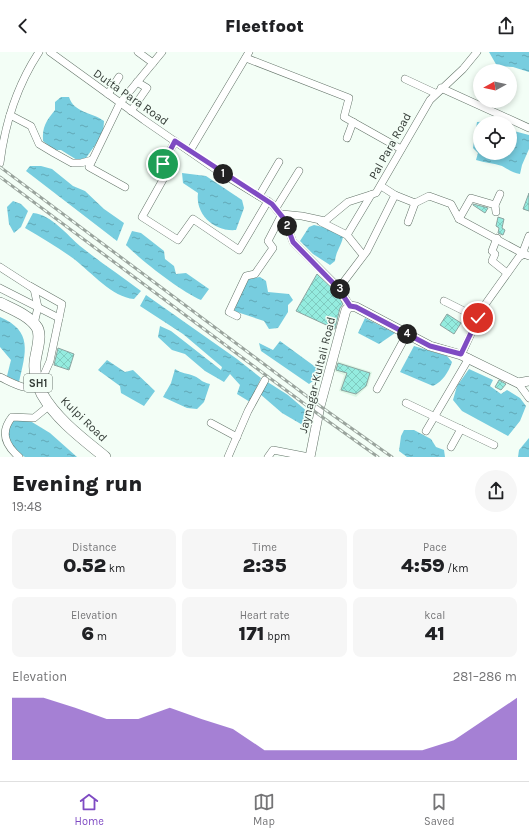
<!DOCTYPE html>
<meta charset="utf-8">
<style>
:root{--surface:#fff;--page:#f6f6f6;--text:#202124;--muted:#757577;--line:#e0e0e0;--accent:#7f4bc3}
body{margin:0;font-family:Karla,sans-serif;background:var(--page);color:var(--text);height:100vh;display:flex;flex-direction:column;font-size:15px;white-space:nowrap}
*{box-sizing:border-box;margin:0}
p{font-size:13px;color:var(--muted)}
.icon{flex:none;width:22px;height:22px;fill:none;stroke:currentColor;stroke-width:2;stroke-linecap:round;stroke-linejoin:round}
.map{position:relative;height:405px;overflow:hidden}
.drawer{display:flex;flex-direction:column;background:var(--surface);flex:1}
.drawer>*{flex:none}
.needle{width:26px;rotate:262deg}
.fabs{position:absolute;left:473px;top:12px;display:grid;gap:8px}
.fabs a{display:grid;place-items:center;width:44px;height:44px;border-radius:50%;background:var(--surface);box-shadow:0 2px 6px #0003;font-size:20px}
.pin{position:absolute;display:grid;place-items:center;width:34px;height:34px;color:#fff;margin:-17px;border:2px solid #fff;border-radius:50%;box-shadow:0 1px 4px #0007}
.km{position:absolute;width:20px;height:20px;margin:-10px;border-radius:50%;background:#222;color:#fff;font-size:11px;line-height:20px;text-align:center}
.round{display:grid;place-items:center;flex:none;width:42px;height:42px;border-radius:21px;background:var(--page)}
.summary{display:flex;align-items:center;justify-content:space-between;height:68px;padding:0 12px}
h1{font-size:22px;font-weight:800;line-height:30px}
.metrics{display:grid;grid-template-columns:repeat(3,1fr);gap:6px;height:68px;padding:4px 12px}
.metrics div{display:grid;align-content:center;border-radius:8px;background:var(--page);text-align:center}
.metrics b{font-size:20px;font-weight:800}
.metrics small{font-size:11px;font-weight:400}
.metrics p{font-size:11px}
.chart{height:112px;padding:8px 12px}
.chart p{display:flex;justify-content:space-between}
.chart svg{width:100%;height:72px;margin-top:4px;fill:var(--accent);opacity:.7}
header{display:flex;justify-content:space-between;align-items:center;height:52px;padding:0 12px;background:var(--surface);font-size:18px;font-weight:800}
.tabs{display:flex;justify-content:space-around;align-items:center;height:56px;border-top:1px solid var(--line);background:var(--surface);font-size:11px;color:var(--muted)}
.tabs a{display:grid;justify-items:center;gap:2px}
.tabs .selected{color:var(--accent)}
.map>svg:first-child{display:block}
</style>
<header><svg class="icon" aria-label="back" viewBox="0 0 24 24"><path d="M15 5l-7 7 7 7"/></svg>Fleetfoot<svg class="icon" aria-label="share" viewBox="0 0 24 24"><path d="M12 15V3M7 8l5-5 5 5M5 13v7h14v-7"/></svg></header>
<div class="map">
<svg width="529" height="405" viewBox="0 0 529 405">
<defs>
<pattern id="water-ripples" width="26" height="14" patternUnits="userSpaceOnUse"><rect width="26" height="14" fill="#77cddf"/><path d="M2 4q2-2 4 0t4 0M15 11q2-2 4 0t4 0" fill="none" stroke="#62a8b6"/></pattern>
<pattern id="building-cross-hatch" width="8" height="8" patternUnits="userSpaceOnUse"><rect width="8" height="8" fill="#94ecdf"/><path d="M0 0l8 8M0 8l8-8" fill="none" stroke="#80cbc0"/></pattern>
</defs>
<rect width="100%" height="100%" fill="#f3fef6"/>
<path fill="#ddf7e5" d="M 337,309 L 372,320 L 368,334 L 356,345 L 339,339 L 344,323 L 334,319 Z"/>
<g fill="url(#water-ripples)">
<path d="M 489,0 L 529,0 L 529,20 L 513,15 L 497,14 Z"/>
<path d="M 61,45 L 69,45 C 74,61 92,60 104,69 L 103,82 L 86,106 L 77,108 L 61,98 L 54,98 L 43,89 C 42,75 46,69 55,58 L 55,50 Z"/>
<path d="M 494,69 L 501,71 L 480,71 L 480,101 L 510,101 L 510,78 L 529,83 L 529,97 L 522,113 L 520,122 C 513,121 509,118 502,114 C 494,111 485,111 476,108 L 478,101 L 473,96 L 477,70 Z"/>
<path d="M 30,114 L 41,114 L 52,117 L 73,134 L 85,139 L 104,157 L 124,171 L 117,189 L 26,119 Z"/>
<path d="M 182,121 L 206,124 L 242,148 L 244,156 L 236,178 C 215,180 195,163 198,141 L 183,131 Z"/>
<path d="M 13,149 L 21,152 L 28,159 L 21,175 L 14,181 L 9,172 L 7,155 Z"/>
<path d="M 33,161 C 52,163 67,183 80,194 C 100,210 121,224 141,239 L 134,247 C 112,245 92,221 74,207 C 59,196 42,186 25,176 Z"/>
<path d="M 314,173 L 323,175 L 343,183 C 343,192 336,198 335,209 L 330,213 L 313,202 L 300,189 L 309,175 Z"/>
<path d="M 132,179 L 141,181 L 164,199 L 165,207 L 174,214 L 176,222 L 186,221 L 209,237 L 201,248 C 180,239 142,209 126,193 Z"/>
<path d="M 260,225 L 266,229 L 268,240 L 289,242 L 293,248 L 288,253 L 288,260 L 278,276 L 269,277 L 264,269 L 234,259 L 242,238 L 249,227 Z"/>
<path d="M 146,243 L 237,307 L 261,326 L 250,350 L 237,342 L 240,333 L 230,322 L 224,330 L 205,319 L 185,302 L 172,298 L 158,285 L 160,274 L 171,279 L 221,318 L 222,315 L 183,282 L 140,254 Z"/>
<path d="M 0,265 C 33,279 26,300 19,330 L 7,324 L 11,308 L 0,295 Z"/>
<path d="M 365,266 L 395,281 L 379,292 L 358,281 Z"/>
<path d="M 280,289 L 321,319 L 317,326 L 309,332 L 261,299 L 259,291 L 273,298 Z"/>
<path d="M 414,294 L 447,304 L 452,310 C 448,321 443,329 433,334 L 400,320 Z"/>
<path d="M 107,308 L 125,320 L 133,318 L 155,339 L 144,354 L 121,341 L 120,334 L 98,318 Z"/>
<path d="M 175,317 C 182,322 187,321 194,324 C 201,327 201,330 210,332 L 204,350 L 197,357 L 187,356 L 163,345 L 171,331 Z"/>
<path d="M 469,317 L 493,328 L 490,334 L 501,342 L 507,338 L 520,346 L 526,354 L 520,369 L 508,384 L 462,359 L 453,348 L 457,334 Z"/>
<path d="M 266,329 L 288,343 L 309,361 L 306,375 L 282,361 L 260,342 Z"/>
<path d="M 27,367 L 50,381 L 77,405 L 25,405 L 12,397 L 5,376 L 13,368 Z"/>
<path d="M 404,378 L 414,378 L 431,387 L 436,395 L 444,398 L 445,405 L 407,405 L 399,399 L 401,384 Z"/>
<path d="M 529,386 L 529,405 L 518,405 L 519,398 Z"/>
</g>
<g fill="url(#building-cross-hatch)" stroke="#8ca4a0">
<path d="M 529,141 L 529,159 L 523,157 Z"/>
<path d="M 473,152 L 485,155 L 488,156 L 485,161 L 473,153 Z"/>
<path d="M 498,165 L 504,167 L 502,176 L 505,178 L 503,183 L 498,181 L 499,176 L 496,174 Z"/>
<path d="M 317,222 L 335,239 L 343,252 L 340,256 L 335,277 L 296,259 Z"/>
<path d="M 447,262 L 461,271 L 454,282 L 440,273 Z"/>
<path d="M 58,296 L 74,302 L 69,318 L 54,313 Z"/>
<path d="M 338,311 L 370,321 L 366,334 L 356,342 L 341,338 L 347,321 L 336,318 Z"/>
<path d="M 499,328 L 506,332 L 501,338 L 495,335 Z"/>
</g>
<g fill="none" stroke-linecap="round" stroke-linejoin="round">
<g stroke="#637368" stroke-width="8">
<g id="minor">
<path d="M 50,0 L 144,68 L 218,119 L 272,152 L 285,168 L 293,190 L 339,236 L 350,254"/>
<path d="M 138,0 L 153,11"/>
<path d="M 246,6 L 349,46 L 344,65 L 401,97"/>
<path d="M 405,27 L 435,41"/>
<path d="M 441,36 L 529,76"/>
<path d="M 108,42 L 119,25"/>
<path d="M 131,59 L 147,36 L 137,30"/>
<path d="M 10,63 L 31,74 L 39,92 L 54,101 L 72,111 L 81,111 L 92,108"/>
<path d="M 347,86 L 353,70"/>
<path d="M 175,89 L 163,112 L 165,124 L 142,165 L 178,188 L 193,167 L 239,198 L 268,149"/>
<path d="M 190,99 L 249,0"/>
<path d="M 0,111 C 5,71 16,35 39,0"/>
<path d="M 125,135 L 89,115 L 120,51 L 162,0"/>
<path d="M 395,143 L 415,151 L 429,144 L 451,152 L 459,167 L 524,202"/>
<path d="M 259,144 L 279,110"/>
<path d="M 495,153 L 500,142"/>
<path d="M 276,156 L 299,119"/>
<path d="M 459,167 L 471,146 L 495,153 L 496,160"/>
<path d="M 321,170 L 347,183 L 363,203"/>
<path d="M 408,170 L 415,151"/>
<path d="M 347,183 L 371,143"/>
<path d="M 497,186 L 492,199 L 495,202 L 492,209 L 507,221"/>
<path d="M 524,202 L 524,197 L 529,184"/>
<path d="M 0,215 L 34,237 L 38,255 L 34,272"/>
<path d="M 0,236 L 59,266"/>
<path d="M 339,236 L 367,199 L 395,143 L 381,134"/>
<path d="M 444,249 L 478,266"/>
<path d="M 237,264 L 229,260 L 246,224 L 255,222 L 273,196 L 268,189 L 282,162 L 302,164 L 325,169 L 348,150 L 376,141 L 430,48 L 463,17 L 477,0"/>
<path d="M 461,303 L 484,254 L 519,205 L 524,202 L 529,204"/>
<path d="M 0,325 C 13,331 24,339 39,334 L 50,309 L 62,252 L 30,234"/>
<path d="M 518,331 L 529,346"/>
<path d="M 377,337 L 407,282"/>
<path d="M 406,351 L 494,393"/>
<path d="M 211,371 L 237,385"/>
<path d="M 426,379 L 469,306"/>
<path d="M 451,395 L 461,377"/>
<path d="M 19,405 C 5,393 0,380 12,365 L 34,366 L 50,353"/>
<path d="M 228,405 L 248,359 L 265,328"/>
<path d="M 268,405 L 273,398 L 309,405"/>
</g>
</g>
<g stroke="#637368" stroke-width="10">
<path id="secondary" d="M 310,405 L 320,354 L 346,258 L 350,254 L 356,255 L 430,294 L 461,303 L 518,331 L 529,329"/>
</g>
<g stroke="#637368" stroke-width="12">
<path id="primary" d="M 0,251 C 12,257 28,263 36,274 C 43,282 36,299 35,310 C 34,321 37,332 42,342 C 56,367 83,387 105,405"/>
</g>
<use href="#minor" stroke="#fff" stroke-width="7"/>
<use href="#secondary" stroke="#fff" stroke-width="9"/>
<use href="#primary" stroke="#fff" stroke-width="11"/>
<g stroke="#9aa49d" stroke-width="3">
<g id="rail">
<path d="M 0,115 L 320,354 L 392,405"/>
<path d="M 0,125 L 318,362 L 378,405"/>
</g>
</g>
<use href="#rail" stroke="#f3fef6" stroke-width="1.5" stroke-dasharray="4.5" stroke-linecap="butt"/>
</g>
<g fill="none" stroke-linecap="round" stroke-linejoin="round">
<g stroke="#fff" stroke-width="8">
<path id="route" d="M 163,112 L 175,89 L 272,152 L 285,168 L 293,190 L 338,236 L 350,254 L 356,255 L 430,294 L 461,302 L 478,266"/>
</g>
<use href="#route" stroke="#7f4bc3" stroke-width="5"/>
</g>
<g text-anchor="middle" stroke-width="3" stroke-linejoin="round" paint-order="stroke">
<rect fill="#f3fef6" stroke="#6d7670" stroke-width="1" x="24" y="322" width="28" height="18" rx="3"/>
<g font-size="11" font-weight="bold" fill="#343c37">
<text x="38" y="335">SH1</text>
</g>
<g font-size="12" fill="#343c37" stroke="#f3fef6">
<text transform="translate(131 45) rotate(35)" y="4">Dutta Para Road</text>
<text transform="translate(390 94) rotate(-61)" y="4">Pal Para Road</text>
<text transform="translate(317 323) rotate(-76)" y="4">Jaynagar-Kultali Road</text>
<text transform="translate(84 367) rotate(44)" y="4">Kulpi Road</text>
</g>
</g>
</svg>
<div class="fabs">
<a><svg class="needle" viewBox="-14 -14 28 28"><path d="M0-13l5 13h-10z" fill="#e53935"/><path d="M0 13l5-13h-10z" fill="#757577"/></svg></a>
<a><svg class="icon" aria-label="locate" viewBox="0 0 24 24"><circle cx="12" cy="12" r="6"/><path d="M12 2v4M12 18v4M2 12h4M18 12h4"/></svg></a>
</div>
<div class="pin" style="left:163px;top:112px;background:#1e9e55"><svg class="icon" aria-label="arrive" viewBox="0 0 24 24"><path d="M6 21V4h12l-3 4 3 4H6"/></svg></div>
<div class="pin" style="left:478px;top:266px;background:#d93025"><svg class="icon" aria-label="check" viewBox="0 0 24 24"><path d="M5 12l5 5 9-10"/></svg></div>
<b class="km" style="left:223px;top:122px">1</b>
<b class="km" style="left:287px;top:174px">2</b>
<b class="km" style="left:340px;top:237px">3</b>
<b class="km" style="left:407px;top:282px">4</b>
</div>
<section class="drawer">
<div class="summary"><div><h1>Evening run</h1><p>19:48</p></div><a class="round"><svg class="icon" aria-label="share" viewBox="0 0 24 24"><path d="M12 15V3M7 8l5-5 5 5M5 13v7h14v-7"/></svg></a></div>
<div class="metrics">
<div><p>Distance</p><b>0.52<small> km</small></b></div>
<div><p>Time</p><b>2:35</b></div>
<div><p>Pace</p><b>4:59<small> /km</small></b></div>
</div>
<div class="metrics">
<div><p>Elevation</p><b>6<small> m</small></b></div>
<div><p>Heart rate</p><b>171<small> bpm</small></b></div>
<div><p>kcal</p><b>41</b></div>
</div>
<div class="chart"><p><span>Elevation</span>281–286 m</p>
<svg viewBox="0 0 160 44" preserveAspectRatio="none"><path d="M0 44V6L10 6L20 12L30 19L40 19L50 12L60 19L70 25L80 38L90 38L100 38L110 38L120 38L130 38L140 32L150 19L160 6V44z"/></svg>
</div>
</section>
<nav class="tabs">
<a class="selected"><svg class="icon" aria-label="home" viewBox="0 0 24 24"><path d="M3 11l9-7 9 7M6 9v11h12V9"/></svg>Home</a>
<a><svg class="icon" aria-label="map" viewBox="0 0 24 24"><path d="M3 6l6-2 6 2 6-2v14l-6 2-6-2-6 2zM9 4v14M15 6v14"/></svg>Map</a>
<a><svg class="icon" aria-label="saved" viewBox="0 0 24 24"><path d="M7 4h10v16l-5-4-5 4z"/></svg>Saved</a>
</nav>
